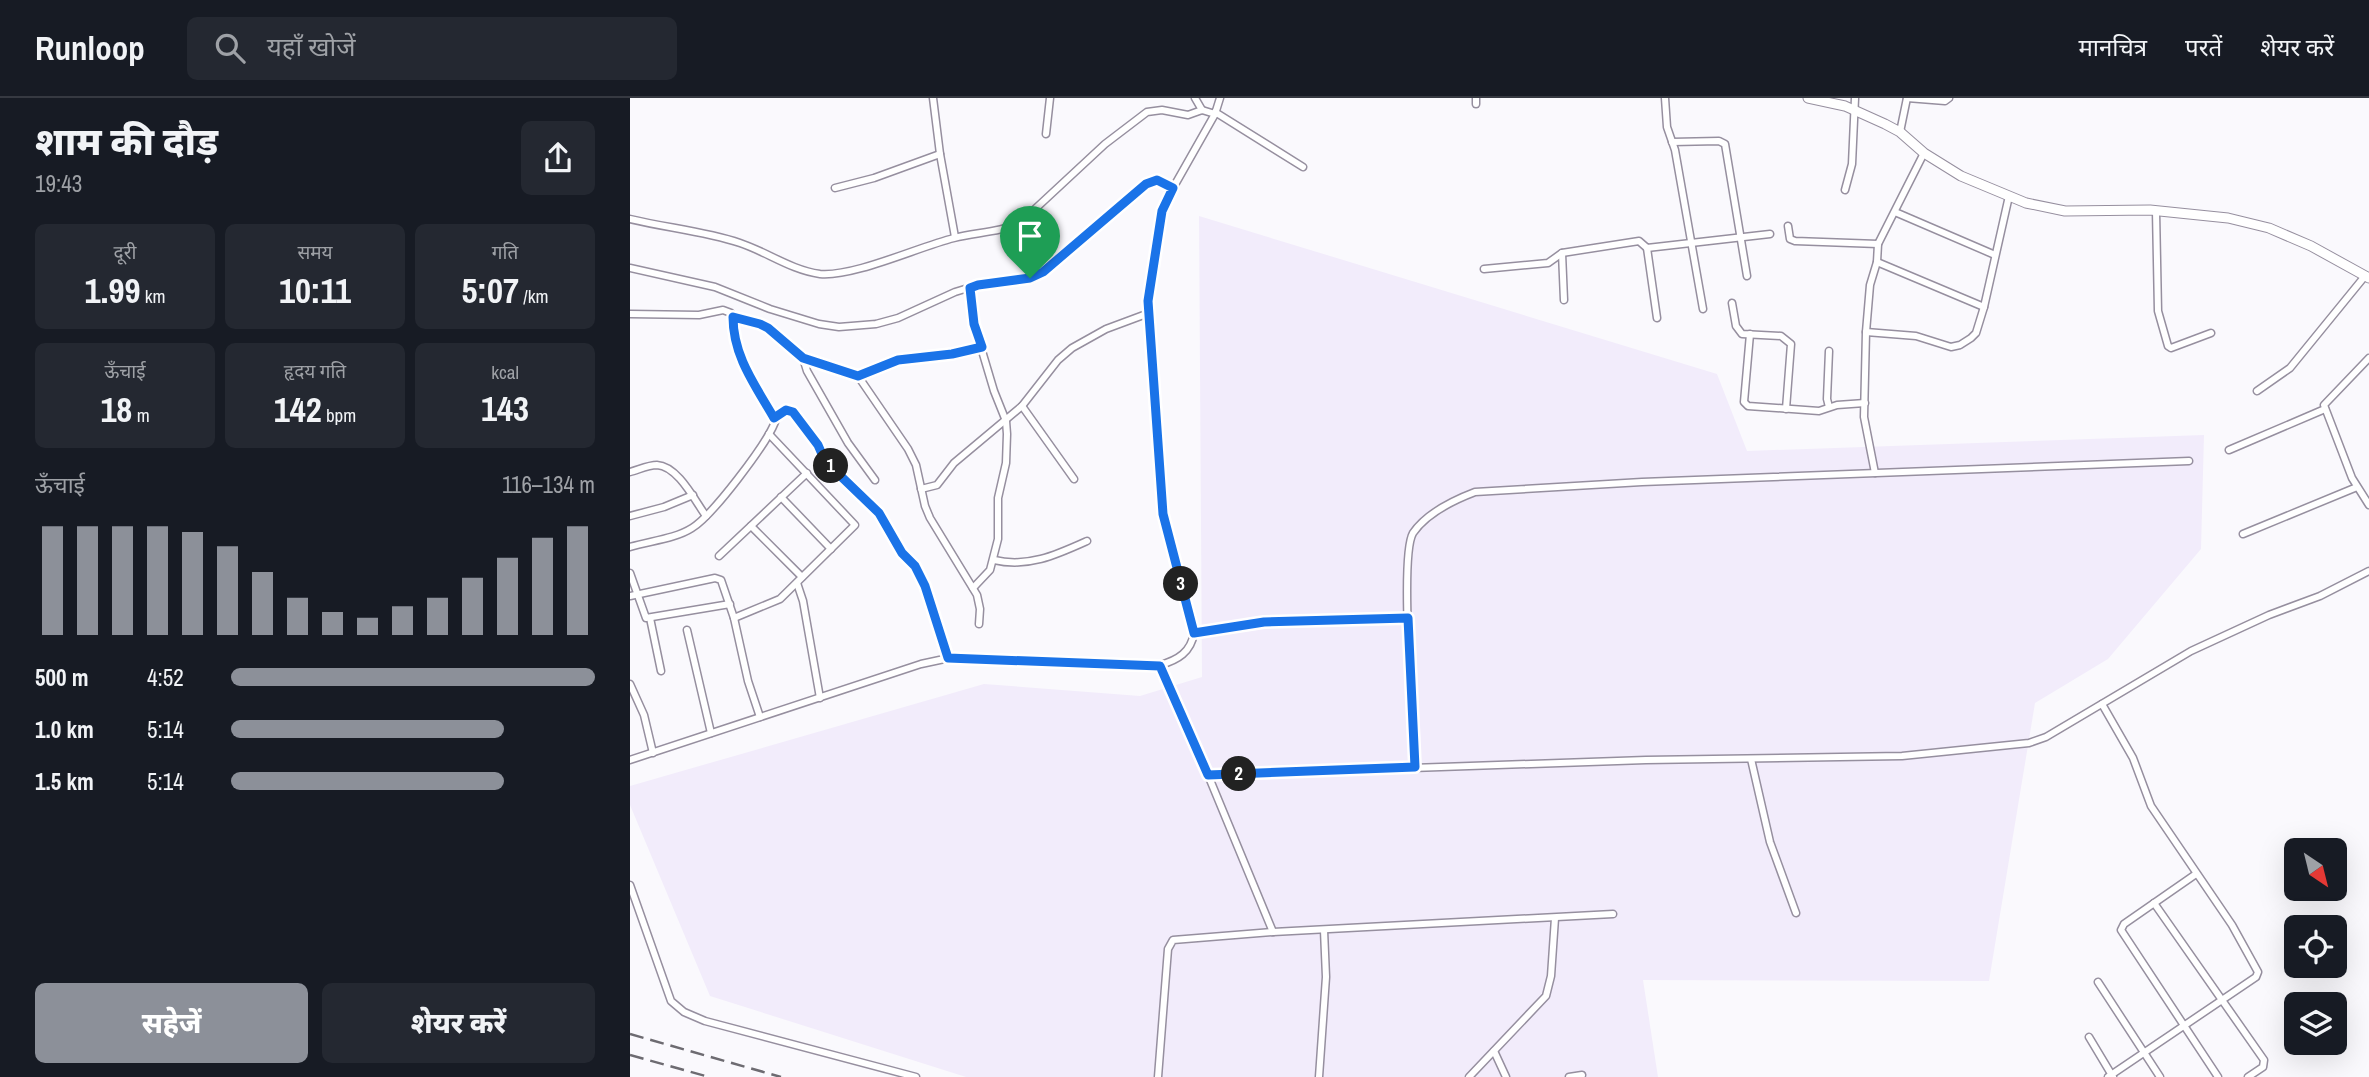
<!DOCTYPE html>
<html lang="hi">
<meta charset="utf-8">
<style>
:root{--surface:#171b24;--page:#242831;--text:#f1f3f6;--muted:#9ea1a6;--line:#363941;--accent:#8c9099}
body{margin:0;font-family:"Archivo Narrow","Noto Sans Devanagari",sans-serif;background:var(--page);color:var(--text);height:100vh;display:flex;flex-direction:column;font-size:26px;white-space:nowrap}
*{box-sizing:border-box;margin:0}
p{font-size:23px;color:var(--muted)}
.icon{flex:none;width:38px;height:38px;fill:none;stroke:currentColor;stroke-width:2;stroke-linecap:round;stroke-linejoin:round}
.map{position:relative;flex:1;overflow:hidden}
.sheet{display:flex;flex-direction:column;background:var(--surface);width:630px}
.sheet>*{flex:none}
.needle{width:46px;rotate:145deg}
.tools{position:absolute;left:1654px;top:740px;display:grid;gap:14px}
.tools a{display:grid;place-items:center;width:63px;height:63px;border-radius:10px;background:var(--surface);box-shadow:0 7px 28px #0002;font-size:35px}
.pin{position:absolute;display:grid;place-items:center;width:60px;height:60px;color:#fff;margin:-72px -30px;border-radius:50% 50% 50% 0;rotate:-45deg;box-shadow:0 0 7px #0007}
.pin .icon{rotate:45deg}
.km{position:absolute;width:35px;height:35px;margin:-18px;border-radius:50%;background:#222;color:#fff;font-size:19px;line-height:35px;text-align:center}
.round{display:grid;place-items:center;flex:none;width:74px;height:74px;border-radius:10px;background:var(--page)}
.headline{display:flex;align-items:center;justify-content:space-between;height:119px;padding:0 35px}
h1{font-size:38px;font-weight:800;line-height:52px}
.metrics{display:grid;grid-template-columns:repeat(3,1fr);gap:10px;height:119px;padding:7px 35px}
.metrics div{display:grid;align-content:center;border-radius:10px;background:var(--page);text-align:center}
.metrics b{font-size:35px;font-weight:800}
.metrics small{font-size:19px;font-weight:400}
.metrics p{font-size:19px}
.chart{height:196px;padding:14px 35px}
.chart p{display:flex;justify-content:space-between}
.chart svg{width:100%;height:126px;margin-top:7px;stroke:var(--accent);stroke-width:6}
.cta{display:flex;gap:14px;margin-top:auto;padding:14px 35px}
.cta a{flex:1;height:80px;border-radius:10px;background:var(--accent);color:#fff;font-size:28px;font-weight:800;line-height:80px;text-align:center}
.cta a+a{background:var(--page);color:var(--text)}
ul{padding:0 35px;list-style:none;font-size:23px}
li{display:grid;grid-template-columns:112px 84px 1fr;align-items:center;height:52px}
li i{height:18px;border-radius:9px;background:var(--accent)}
header{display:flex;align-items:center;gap:42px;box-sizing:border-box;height:98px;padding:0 35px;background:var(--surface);border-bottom:2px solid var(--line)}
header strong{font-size:33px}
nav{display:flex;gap:38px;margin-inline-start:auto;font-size:24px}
.search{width:490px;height:63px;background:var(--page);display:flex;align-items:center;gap:18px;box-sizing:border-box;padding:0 24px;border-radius:10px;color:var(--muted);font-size:26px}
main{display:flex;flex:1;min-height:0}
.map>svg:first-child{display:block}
</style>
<header>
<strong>Runloop</strong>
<div class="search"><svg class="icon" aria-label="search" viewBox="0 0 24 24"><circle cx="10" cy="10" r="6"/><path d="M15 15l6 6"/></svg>यहाँ खोजें</div>
<nav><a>मानचित्र</a><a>परतें</a><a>शेयर करें</a></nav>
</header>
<main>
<section class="sheet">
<div class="headline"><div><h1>शाम की दौड़</h1><p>19:43</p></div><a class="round"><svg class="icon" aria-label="share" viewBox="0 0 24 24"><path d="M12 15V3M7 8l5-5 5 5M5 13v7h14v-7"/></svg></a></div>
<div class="metrics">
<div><p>दूरी</p><b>1.99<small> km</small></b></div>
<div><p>समय</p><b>10:11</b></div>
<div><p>गति</p><b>5:07<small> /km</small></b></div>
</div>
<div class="metrics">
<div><p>ऊँचाई</p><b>18<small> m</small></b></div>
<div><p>हृदय गति</p><b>142<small> bpm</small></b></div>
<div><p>kcal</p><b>143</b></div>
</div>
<div class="chart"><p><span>ऊँचाई</span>116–134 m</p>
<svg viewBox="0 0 160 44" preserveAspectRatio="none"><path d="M5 44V6M15 44V6M25 44V6M35 44V6M45 44V8M55 44V13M65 44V22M75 44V31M85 44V36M95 44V38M105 44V34M115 44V31M125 44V24M135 44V17M145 44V10M155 44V6"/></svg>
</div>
<ul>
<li><b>500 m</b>4:52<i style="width:100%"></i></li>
<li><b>1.0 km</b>5:14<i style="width:75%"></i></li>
<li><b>1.5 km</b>5:14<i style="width:75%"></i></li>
</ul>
<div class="cta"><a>सहेजें</a><a>शेयर करें</a></div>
</section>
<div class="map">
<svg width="1739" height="979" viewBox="0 0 1739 979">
<rect width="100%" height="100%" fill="#faf9fd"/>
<path fill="#f2ecfb" d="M 569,118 L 1087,276 L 1117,353 L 1574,337 L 1571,451 L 1478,561 L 1405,605 L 1359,883 L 1013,882 L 1028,979 L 336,979 L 80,898 L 0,707 L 0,688 L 354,586 L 510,598 L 572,579 Z"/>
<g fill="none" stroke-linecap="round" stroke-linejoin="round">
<g stroke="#968f9f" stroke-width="9">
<g id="street">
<path d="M 303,0 L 310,56 L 325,139"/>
<path d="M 565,0 L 572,12"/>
<path d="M 1035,0 L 1037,29 L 1045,52 L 1073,211"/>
<path d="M 1277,0 L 1315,3 L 1319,0"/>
<path d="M 846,6 L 846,0"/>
<path d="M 585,14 L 673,69"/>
<path d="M 1270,34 L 1277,0"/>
<path d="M 416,36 L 420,0"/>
<path d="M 1042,44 L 1089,43 L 1095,46 L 1117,178"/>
<path d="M 205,90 L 244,80 L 310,56"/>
<path d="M 1215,92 L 1222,66 L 1225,0"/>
<path d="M 1526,113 L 1528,213 L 1538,248 L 1541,250 L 1581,235"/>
<path d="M 1265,114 L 1365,157"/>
<path d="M 0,121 C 37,130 74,133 110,145 C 137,154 161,172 190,176 C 224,179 288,149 324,140 C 346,134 370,135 391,124 L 475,46 L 517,14 L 532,12 L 558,17 L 572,12 L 585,16"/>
<path d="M 1158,128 L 1160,141 L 1165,143 L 1248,146"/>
<path d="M 1017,150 L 1027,220"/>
<path d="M 932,155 L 934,202"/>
<path d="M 1247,164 L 1354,209"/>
<path d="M 0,170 L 85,189 L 140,211 L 189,226 L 209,229 L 246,226 L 268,220 L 325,194 L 348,187 L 407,178 L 425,165 L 516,86 L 527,82 L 543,90"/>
<path d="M 854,171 L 918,165 L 932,155 L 1009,143 L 1017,150 L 1140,136"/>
<path d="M 340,190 L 344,226 L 364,293 L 376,323 L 377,336 L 376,365 L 368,400 L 368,441 L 360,472 L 343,490"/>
<path d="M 1102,205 L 1106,228 L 1112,236 L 1151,238 L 1161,246 L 1156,311"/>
<path d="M 0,216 L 69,217 L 93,212 L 101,215 L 103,235 L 111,261 L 145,324 C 136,347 82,418 62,430 C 45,441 19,443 0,449"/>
<path d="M 103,219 L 138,230 L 173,260 L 228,278 L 278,351 L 286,367 L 295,408 L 300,420 L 347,497 L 350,511 L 349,526"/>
<path d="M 1236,234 L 1286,238 L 1321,249 L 1330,247 L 1341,240 L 1346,235 L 1354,209 L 1379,98"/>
<path d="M 1120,236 L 1114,304 L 1118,308 L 1189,313 L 1207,307 L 1235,305"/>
<path d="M 1199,253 L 1197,301 L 1199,309"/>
<path d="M 173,260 L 177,273 L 218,345 L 245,382"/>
<path d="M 1739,260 L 1694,307 L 1722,380 L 1739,407"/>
<path d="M 228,278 L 268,262 L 322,256 L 352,249"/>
<path d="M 1627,293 L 1660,270 L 1735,178"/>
<path d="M 392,308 L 444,381"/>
<path d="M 144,320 L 156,311 L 163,314 L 188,347 L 195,363 L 249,415 L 272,455 L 285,469 L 295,488 L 319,560"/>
<path d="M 1599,352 L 1695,311"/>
<path d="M 0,374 C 8,372 18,367 27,367 C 48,368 65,403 76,418"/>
<path d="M 1245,375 L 1234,319 L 1236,234 L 1240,187 L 1247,164 L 1248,146 L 1294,55"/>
<path d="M 291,391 L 307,387 L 324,365 L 392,308 L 428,262 L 442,250 L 476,231 L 519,215"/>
<path d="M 151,399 L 201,451"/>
<path d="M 0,418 L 34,409 L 63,397"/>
<path d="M 121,428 L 172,479"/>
<path d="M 1613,436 L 1727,389"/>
<path d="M 89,458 L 177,375"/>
<path d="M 364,462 C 398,470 426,457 457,443"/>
<path d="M 0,475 L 16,520 L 100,506"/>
<path d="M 167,485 L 173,503 L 190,600"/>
<path d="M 0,498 L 85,480 L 91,482 L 104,520 L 118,583 L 130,619"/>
<path d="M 20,520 L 31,573"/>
<path d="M 104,520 L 150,501 L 225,427 L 139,336"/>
<path d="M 57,532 L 81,635"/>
<path d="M 564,535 L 634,524 L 778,520"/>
<path d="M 530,567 L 571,660 L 643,834"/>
<path d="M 0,586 L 14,617 L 23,655"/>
<path d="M 1472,606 L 1503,660 L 1521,708 L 1602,827 L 1628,874 L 1626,879 L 1478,979"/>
<path d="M 1121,661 L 1140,744 L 1166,815"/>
<path d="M 0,662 L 291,566 L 319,560 L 530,567 C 548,562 561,554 564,535 L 533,416 L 518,203 L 534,106 L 585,16 L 590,0"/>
<path d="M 785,669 C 784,631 769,459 783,435 C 796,416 824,402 845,394 L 1012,384 L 1559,363"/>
<path d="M 578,677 L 1016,662 L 1272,658 L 1399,645 L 1416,639 L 1561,553 L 1639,517 L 1690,498 L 1739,473"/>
<path d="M 1566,776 L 1494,826 L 1491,832 L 1588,979"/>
<path d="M 0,787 L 41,903 L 54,914 L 75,923 L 286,979"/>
<path d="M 1524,805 L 1634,962 L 1633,969 L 1618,979"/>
<path d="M 1468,884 L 1530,979"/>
<path d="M 1459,939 L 1483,979"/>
<path d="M 864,953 L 876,979"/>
<path d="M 528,979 L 538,851 L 543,842 L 643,834 L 983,816"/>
<path d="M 689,979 L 696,879 L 694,832"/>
<path d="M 839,979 L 916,898 L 921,878 L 925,820"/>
<path d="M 939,979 L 952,977"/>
</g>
</g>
<g stroke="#968f9f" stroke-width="11">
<path id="secondary" d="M 1178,0 L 1215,8 L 1255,26 L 1270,34 L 1294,55 L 1331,78 L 1396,105 L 1435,113 L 1520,112 L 1598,120 L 1639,130 L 1681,148 L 1739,180"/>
</g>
<use href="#street" stroke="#fff" stroke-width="6"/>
<use href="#secondary" stroke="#fff" stroke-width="9"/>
<g stroke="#6d6b71" stroke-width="2.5" stroke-dasharray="14 7" stroke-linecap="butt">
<path d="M 0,936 L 151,979"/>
<path d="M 0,957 L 79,979"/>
</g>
</g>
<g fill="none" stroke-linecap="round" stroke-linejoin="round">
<g stroke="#fff" stroke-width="14">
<path id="route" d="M 527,82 L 543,90 L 532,113 L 518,203 L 533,416 L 564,535 L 634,524 L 778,520 L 785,669 L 578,677 L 530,568 L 318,560 L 295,488 L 285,468 L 272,455 L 249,415 L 195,363 L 188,347 L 163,314 L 156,312 L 144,320 C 125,287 103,258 103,219 L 130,226 L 138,230 L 173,260 L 228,278 L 268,262 L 322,256 L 352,249 L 344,226 L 340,190 L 348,187 L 400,180 L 413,174 L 516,86 Z"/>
</g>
<use href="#route" stroke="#1a73e8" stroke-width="9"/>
</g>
</svg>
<div class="tools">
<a><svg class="needle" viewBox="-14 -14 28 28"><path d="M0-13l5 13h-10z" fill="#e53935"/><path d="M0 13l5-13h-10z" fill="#9ea1a6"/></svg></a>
<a><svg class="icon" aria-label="locate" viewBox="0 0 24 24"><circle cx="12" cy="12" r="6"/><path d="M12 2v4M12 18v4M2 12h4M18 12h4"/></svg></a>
<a><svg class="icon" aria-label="layers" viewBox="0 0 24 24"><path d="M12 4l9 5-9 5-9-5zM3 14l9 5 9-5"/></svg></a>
</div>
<div class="pin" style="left:400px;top:180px;background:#1e9e55"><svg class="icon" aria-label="arrive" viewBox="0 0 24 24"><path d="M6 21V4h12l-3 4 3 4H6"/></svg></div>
<b class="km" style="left:201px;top:368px">1</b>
<b class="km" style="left:609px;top:676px">2</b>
<b class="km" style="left:551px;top:486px">3</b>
</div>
</main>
